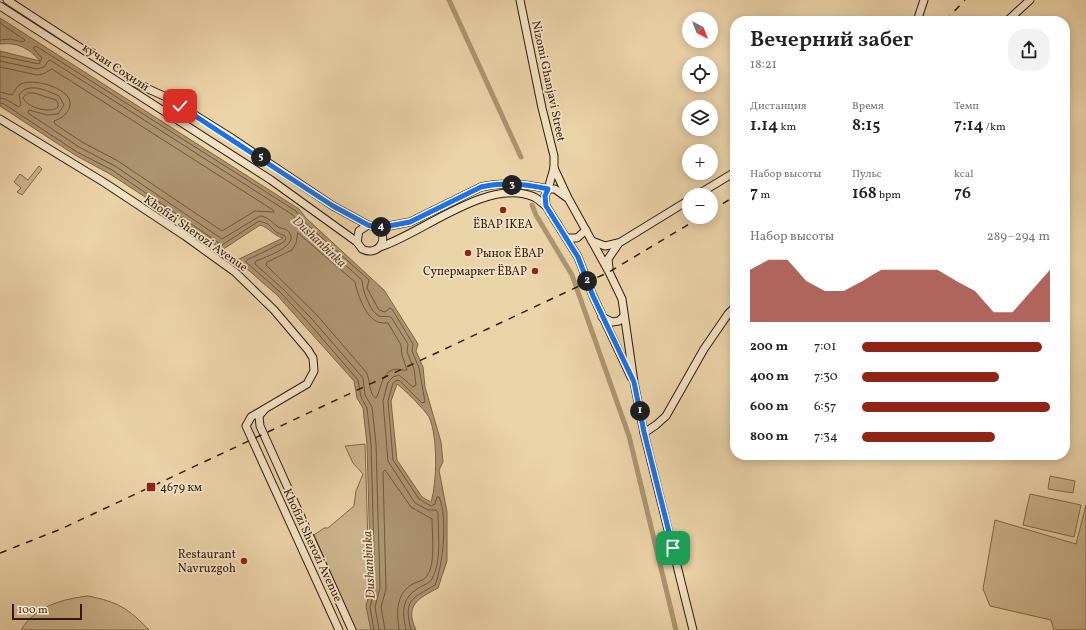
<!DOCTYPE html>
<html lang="ru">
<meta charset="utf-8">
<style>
:root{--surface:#fff;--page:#f2f2f2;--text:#222;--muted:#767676;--accent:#8f2418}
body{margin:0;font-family:Vollkorn,serif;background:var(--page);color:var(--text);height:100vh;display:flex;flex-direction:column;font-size:15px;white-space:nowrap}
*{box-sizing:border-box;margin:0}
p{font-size:13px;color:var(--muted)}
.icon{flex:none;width:22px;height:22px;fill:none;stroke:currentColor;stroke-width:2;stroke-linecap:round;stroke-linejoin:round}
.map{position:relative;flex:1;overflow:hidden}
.drawer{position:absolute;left:730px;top:16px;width:340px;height:444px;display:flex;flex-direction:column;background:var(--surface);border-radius:16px;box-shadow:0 2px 10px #0003}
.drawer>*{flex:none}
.needle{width:26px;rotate:138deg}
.buttons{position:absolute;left:682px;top:12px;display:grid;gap:8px}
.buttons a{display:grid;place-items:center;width:36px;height:36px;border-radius:50%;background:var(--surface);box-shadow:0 2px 10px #0003;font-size:20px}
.scale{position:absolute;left:12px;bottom:10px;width:70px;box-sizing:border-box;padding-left:4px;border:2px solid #321a04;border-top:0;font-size:11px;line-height:14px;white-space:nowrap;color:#321a04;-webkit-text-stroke:3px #f2e2c6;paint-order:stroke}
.pin{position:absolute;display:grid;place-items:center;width:34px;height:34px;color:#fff;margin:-17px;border-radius:8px;box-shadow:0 2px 6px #0006}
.km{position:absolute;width:20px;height:20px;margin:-10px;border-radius:50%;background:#222;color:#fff;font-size:11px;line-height:20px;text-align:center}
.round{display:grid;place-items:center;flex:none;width:42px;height:42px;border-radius:16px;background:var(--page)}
.headline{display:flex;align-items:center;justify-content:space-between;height:68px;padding:0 20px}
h1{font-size:22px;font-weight:600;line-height:30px}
.figures{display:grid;grid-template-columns:repeat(3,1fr);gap:6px;height:68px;padding:4px 20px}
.figures div{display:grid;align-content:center}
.figures b{font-size:17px;font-weight:600}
.figures small{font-size:11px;font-weight:400}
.figures p{font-size:11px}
.chart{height:112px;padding:8px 20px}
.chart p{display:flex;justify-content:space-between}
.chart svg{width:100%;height:72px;margin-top:4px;fill:var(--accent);opacity:.7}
ul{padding:0 20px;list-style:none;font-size:13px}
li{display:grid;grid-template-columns:64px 48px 1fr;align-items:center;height:30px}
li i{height:10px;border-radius:5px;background:var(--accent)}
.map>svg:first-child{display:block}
</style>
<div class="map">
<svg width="1086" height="630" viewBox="0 0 1086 630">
<rect width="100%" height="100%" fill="#ebd3a8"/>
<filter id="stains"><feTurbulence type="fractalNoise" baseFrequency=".005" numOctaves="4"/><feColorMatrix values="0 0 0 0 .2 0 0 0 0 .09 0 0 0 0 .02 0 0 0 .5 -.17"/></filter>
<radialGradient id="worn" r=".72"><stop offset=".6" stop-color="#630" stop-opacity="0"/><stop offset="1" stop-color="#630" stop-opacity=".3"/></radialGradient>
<g fill="#ccb48c" stroke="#7f6748">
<path d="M 39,166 L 42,169 L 22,195 L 17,192 L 21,188 L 14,182 L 20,174 L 28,180 Z"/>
<path d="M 365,444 L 370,610 L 374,630 L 356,630 L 314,535 L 324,528 L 328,528 L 354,506 L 356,491 L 363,474 L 353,463 L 345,446 Z"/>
<path d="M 1050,476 L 1075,481 L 1073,493 L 1048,489 Z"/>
<path d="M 1030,494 L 1081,505 L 1074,537 L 1023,525 Z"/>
<path d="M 1086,505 L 1086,630 L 1054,630 L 1051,620 L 990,606 L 983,589 L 995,520 L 1076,544 Z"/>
<path d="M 88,596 C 118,602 128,608 149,630 L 21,630 C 35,606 63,599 88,596 Z"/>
</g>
<path fill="#ac9470" stroke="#7b6345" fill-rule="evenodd" d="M 0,18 L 299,209 L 306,218 L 384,290 L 418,344 L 416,351 L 423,367 L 425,387 L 441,442 L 443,462 L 439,470 L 447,512 L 447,561 L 438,588 C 419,598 404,605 416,630 L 371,630 L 366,606 L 371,588 L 367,444 L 363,408 L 357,398 L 354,381 L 277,295 L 237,260 L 283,238 C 272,235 270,228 260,225 L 222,250 L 188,225 L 110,174 L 75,155 L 0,106 L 0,51 L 40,61 C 29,48 17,42 0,44 ZM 397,384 C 403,388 426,411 429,417 C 438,436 437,483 431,502 L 422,497 L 397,460 L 391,401 Z"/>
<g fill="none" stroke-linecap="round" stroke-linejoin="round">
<g stroke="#6f573a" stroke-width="1">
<path d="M 0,23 L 25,40 L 23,42 L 10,39 L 0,40"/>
<path d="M 0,56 L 39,64 L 42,58 L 33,48 L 36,46 L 296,211 L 303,221 L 369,280 L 367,288 L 379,310 L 385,312 L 390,308 L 392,309 L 413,344 L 412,351 L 419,368 L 425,402 L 422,403 L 400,381 L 397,380 L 393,383 L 388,401 L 393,460 L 419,499 L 431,506 L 435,504 L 437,497 L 439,497 C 448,517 443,565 435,585 C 412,599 403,599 411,630"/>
<path d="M 0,61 L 37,69 L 44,67 L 48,61 L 50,60 L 293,215 L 300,225 L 362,280 C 362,289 370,312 379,316 C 383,317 387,316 391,317 L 408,344 L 407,352 L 414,369 L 416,385 L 413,387 L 399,375 L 393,377 L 388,382 L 383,401 L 388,461 L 415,503 L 428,510 L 436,510 L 438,513 C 438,534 442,560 432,579 C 430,583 426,584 422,586 C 401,597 402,610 406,630"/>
<path d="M 0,67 L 37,75 L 43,74 L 52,69 L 273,210 L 274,212 L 255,211 L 222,231 L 118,161 L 82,142 L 55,124 L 54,121 C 67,117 77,103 64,93 C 55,85 30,78 19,85 C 16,88 14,92 12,95 L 0,92"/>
<path d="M 28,93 L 34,93 L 56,100 L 58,103 L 58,107 C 51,114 27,108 23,98 Z"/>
<path d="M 0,98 L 5,99 L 19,107 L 21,105 L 19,95 C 28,81 48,91 59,96 L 64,105 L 58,114 L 47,115 L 29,110 L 28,113 L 79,147 L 115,166 L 222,239 L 260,216 C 269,217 271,222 278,227 C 282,229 286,228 289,232 C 300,246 265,257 256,261 L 255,264 L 283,289 L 311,318 L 363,378 L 365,395 L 372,407 L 376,444 L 380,588 L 375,607 L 379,630"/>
<path d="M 0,103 L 4,104 L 77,152 L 112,170 L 222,245 L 259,221 L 268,224 L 276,232 L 285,236 L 286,239 L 284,242 L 247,260 L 246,262 L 280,292 L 308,322 L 358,380 L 361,397 L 367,408 L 371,444 L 375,588 L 370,607 L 374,630"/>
<path d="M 298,233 L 355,282 C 357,292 364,313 373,319 C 377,323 383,323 388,323 L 401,345 L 402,355 L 407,370 C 404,371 400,369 395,369 C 381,372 382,388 376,398 C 368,394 371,380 366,372 L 316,314 L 266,265 L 267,262 L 292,250 L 296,243 Z"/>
<path d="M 385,630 L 381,607 L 386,589 L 383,472 L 385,470 L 411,507 L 432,519 C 432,534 436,564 427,576 C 424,581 415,582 411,585 C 395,595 397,615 399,630"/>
</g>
<g stroke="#ac9470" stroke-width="5">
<path d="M 449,0 L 521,157"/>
<path d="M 532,205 L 536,215 L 572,275 L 629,436 L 676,630"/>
</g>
<g stroke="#321a04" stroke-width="9">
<g id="secondary">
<path d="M 7,0 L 133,82 L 166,97 L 230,137 L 333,206 L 368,225 L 378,228 C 390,240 377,257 362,249 L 357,242 L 359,231 L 368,225"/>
<path d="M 0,6 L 271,180 L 357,242"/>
<path d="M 917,21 L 924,0"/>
<path d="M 1007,21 L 1030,0"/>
<path d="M 0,119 L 105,183 L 185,236 L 235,272 L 274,310 L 308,350 L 313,358 L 314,371 L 307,384 L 251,417 L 246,426 L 339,630"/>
<path d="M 554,168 L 568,198 L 609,272 L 622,299 L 634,382 L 644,433 L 693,630"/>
<path d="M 697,195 L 735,172"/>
<path d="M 566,197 L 555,189 L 548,189 L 545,196 L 546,206 L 578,257 L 593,296 L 631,377"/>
<path d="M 378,228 L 410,222 L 481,187 C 502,182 527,184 548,189 L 554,168 L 554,156 L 542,108 L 520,0"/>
<path d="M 567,238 L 577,238 L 586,230"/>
<path d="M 592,241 L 605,246 L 618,243"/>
<path d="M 380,247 C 423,233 488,177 534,197 C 538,199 542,203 546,206"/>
<path d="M 609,268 L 608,259 L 619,243 L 689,200"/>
<path d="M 602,317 L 612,322 L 619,321 L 624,316"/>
<path d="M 264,410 L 259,416 L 260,426 L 352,630"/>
<path d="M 644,433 L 656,425 L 666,416 L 704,349 L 728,314 L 735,307"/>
</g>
</g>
<use href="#secondary" stroke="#f2e2c6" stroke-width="7"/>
<g stroke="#321a04" stroke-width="1.5" stroke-dasharray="7 7" stroke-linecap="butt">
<path d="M 945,21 L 965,0"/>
<path d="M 711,211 L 735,196"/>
<path d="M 0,553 L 61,529 L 609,272 L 701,217"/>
</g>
</g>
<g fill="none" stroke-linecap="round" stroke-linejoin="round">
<g stroke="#fff" stroke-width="8">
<path id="route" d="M 180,106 L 333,206 L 368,225 L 378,228 L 410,222 L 481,187 C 502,182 527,184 548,189 L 545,196 L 546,206 L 578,257 L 593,296 L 634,382 L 644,432 L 673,548"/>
</g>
<use href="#route" stroke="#1a73e8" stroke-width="5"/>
</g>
<g fill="#8f2418" stroke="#f2e2c6" stroke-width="1.5">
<circle cx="503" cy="210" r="4"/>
<circle cx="468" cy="253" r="4"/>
<circle cx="535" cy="271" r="4"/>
<rect x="146" y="482" width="10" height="10" rx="2"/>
<circle cx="244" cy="561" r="4"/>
</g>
<g text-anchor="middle" stroke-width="3.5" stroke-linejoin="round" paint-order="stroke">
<g font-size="12" fill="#321a04" stroke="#f2e2c6">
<text transform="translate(116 67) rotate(33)" y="4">кӯчаи Соҳилӣ</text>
<text transform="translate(549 81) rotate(78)" y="4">Nizomi Ghanjavi Street</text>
<text transform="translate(196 233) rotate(35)" y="4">Khofizi Sherozi Avenue</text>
<text transform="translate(313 545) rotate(65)" y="4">Khofizi Sherozi Avenue</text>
</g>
<g font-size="12" fill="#321a04" stroke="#f2e2c6" text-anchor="start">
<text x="503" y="228" text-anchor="middle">ЁВАР IKEA</text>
<text x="476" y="257">Рынок ЁВАР</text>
<text x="527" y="275" text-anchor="end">Супермаркет ЁВАР</text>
<text x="160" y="491">4679 км</text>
<text x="236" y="558" text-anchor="end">Restaurant<tspan x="236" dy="14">Navruzgoh</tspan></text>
</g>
<g font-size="13" font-style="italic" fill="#5d452a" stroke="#f2e2c6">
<text transform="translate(320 241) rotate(43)" y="5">Dushanbinka</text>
<text transform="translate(368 565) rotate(-93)" y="5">Dushanbinka</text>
</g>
</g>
<rect width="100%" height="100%" filter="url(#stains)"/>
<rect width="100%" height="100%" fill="url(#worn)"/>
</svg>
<div class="buttons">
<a><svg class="needle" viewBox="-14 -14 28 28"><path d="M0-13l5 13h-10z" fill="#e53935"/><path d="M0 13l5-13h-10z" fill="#767676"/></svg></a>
<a><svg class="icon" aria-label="locate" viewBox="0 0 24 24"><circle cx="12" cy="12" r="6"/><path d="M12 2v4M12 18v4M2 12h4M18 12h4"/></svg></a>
<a><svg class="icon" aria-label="layers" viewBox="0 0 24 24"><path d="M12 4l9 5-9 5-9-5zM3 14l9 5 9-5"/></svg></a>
<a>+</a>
<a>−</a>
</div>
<div class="scale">100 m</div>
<div class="pin" style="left:673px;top:548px;background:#1e9e55"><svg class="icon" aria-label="arrive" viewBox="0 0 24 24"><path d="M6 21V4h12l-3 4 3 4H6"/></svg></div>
<div class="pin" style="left:180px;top:106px;background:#d93025"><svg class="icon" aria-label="check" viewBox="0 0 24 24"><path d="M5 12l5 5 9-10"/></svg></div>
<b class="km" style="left:640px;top:411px">1</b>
<b class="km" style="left:587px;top:281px">2</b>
<b class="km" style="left:512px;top:185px">3</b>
<b class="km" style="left:381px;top:227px">4</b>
<b class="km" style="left:261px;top:157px">5</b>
<section class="drawer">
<div class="headline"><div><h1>Вечерний забег</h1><p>18:21</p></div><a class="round"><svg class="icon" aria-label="share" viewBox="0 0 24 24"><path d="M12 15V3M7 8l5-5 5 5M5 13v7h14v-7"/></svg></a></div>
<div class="figures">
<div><p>Дистанция</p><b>1.14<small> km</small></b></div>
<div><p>Время</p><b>8:15</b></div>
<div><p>Темп</p><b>7:14<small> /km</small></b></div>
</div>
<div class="figures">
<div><p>Набор высоты</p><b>7<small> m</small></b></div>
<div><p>Пульс</p><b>168<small> bpm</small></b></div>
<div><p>kcal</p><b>76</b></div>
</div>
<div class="chart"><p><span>Набор высоты</span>289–294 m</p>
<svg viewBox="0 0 160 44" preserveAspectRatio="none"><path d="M0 44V12L10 6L20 6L30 19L40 25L50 25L60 19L70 12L80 12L90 12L100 12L110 19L120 25L130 38L140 38L150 25L160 12V44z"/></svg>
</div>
<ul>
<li><b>200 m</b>7:01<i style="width:96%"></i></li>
<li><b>400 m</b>7:30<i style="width:73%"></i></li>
<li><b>600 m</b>6:57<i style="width:100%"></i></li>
<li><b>800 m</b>7:34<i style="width:71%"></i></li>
</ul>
</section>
</div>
